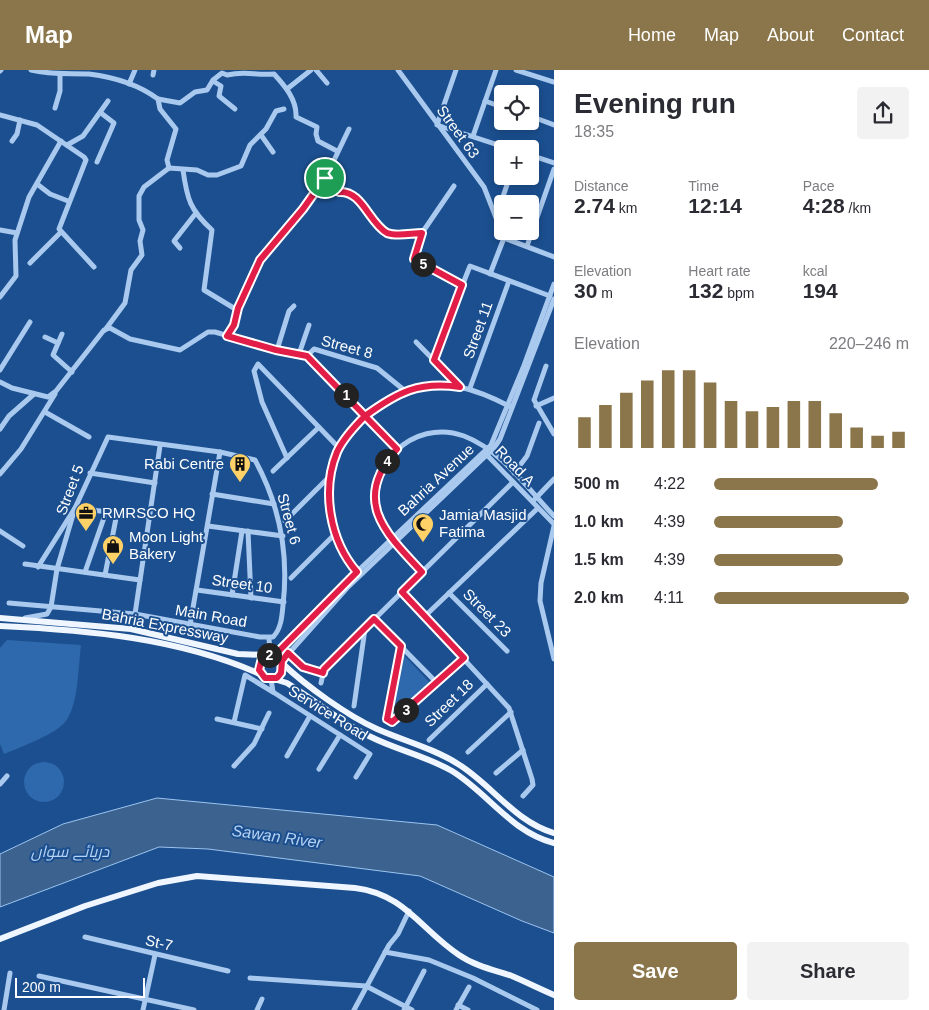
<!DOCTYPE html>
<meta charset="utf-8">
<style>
:root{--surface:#fff;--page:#f2f2f3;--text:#2b2b33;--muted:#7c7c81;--accent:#8a764a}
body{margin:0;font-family:Arial,Cairo,sans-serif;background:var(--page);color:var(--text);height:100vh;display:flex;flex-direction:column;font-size:19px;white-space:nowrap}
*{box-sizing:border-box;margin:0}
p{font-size:16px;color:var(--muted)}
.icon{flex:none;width:28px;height:28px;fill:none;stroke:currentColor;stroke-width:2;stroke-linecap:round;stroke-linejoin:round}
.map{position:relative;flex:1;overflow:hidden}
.panel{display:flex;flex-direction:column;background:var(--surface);width:375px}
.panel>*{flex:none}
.fabs{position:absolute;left:494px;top:15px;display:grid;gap:10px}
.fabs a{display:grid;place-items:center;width:45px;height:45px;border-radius:5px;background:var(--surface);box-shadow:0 2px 8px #0003;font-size:25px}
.scale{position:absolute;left:15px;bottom:12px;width:130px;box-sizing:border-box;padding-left:5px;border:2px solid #fff;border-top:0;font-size:14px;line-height:18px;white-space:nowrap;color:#fff;-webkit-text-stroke:4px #1b4f8f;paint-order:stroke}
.pin{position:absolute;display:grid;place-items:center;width:42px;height:42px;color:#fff;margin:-21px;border:2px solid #fff;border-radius:50%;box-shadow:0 1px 5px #0007}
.km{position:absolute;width:25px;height:25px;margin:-12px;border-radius:50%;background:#222;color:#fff;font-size:14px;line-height:25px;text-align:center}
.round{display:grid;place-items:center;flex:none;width:52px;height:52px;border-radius:5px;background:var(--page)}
.overview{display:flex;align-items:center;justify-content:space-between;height:85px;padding:0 20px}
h1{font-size:28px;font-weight:700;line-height:38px}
.metrics{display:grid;grid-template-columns:repeat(3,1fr);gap:8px;height:85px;padding:5px 20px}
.metrics div{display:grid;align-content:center}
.metrics b{font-size:21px;font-weight:700}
.metrics small{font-size:14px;font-weight:400}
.metrics p{font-size:14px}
.chart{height:140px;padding:10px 20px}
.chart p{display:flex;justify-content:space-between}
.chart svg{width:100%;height:90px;margin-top:5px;stroke:var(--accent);stroke-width:6}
.action{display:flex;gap:10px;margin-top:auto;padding:10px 20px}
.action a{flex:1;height:58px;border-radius:5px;background:var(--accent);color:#fff;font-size:20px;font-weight:700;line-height:58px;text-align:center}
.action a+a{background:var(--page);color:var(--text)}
ul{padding:0 20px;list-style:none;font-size:16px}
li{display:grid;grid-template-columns:80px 60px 1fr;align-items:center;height:38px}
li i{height:12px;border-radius:6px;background:var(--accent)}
header{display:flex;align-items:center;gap:30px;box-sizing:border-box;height:70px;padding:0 25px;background:var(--accent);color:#fff}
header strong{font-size:24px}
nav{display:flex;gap:28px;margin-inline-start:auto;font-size:18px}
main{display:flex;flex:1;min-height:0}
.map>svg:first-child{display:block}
</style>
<header>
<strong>Map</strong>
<nav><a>Home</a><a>Map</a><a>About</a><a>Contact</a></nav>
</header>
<main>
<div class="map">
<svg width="554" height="940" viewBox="0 0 554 940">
<rect width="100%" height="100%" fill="#1b4f8f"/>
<g fill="#2e69ad">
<path d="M 7,570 L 81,575 C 78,598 79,632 66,651 C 58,663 19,678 4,684 L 0,674 L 0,578 Z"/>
<path d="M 402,583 L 431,614 L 392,650 Z"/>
<circle cx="44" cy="712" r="20"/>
</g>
<path fill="#3c6290" stroke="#9cc4f0" d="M 157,728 L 437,755 L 554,807 L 554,863 L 522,851 L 420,806 L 208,779 L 159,777 L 0,837 L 0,784 L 63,754 Z"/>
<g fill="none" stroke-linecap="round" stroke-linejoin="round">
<g stroke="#a9c9ee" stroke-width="5">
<path d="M 31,0 C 51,5 70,3 89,4 C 113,7 139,15 158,29 L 160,39 L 176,59 L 167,90 L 169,98"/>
<path d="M 316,0 L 327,13"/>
<path d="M 398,0 L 484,117 L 504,168"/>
<path d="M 456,0 L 437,55 L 510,79"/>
<path d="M 516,0 L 554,12"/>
<path d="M 0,1 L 1,0"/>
<path d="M 153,5 L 154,0"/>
<path d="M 213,11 L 221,16 L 219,26 L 235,39"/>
<path d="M 129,14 L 135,0"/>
<path d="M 287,19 L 311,0"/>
<path d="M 158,29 L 180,33 L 195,22 L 207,20 L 213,10 L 222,3 L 227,5 C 248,0 254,6 274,4 C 285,16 297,30 296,47 L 317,57 L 316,64 L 318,71 L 337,81"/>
<path d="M 485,31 L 502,37"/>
<path d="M 55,38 L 60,21 L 60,4"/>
<path d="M 0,45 L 37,55 L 84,87 L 86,90 L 59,159 L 94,197"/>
<path d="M 530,46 L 554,55"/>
<path d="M 261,65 L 273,82"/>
<path d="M 473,66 L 496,0"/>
<path d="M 12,71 L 17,64 L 20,50"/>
<path d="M 67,75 L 83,66 L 108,31"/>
<path d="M 530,85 L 554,93"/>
<path d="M 97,92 L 114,53 L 101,43"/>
<path d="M 183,100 C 187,129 190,140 212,160 L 204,220 L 237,240"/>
<path d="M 325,108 L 339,122 C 362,119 369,153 387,163 C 397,167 412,163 422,163"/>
<path d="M 37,114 L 50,124 L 68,131"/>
<path d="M 454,116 L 422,163 L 413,186 L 414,189 L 461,215"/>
<path d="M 496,147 L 510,106"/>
<path d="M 0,160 L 17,163"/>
<path d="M 504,168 L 554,187"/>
<path d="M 527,176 L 554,99"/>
<path d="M 180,178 L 174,171 L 196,143"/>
<path d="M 30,193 L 61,162"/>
<path d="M 490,204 L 504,168"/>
<path d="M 0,227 L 16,206 L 15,170 L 29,127 L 61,71"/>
<path d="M 105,260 L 125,233 L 131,200 L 142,185 L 140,171 L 143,160 L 139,150 L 139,126 L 144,117 L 169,98 L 197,100 L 208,105 L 217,105 L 241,96 L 250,75 L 266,59 L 276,41 L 284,39"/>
<path d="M 62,264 L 53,285 L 72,302"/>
<path d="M 227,266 L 234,255 L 240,230 L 260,190 L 303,139 L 326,107 L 349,59"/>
<path d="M 45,267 L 58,273"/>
<path d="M 416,272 L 459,316"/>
<path d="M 277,280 L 289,241 L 294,236"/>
<path d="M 299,284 L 309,255"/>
<path d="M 307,286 L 314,279 L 377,298 L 404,320"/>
<path d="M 433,289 L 470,196 L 550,226"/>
<path d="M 546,296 L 534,330 L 554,364"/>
<path d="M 0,300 L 30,252"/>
<path d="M 0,312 L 12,318 L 48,327 L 56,321 L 104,260 L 110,258 L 130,269 L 180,280 L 208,262 L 215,262 L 276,280 L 307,286 L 397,379"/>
<path d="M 470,318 L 509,211"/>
<path d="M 536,336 L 554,328"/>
<path d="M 45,342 L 89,367"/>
<path d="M 0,359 L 9,346 L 34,324"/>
<path d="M 485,383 L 554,454"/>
<path d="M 287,388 L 262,332 L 254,301 L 258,294 L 340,379"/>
<path d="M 273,401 L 318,358"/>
<path d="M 90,403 L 155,413"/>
<path d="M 514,403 L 527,386 L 539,353"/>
<path d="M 0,404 L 21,379 L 55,324"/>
<path d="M 212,424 L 274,434"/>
<path d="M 534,430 L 554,409"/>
<path d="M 285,451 L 330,406"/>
<path d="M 208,456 L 283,466"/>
<path d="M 554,456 L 541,513 L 540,531 L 554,589"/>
<path d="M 0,461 L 23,476"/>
<path d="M 248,461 L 251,528"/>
<path d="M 25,494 L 140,510"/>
<path d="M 38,497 L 75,438 L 150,447"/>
<path d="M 85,502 L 106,442"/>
<path d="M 422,502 C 407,486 386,471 379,449 C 361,398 413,347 464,366 C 501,380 527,418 554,446"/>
<path d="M 358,503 C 351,495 347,486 342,477 C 315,425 331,371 378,337 C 386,330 396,323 407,319 C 442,307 478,320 509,336"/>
<path d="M 105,505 L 117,443"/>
<path d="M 291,508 L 335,464"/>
<path d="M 197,520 L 284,532"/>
<path d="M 402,522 L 509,638 L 532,709 L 533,715 L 523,726"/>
<path d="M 449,523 L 507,581"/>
<path d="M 232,525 L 242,461"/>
<path d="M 9,533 L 135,544 L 260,567 L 273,567 C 281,559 282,547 283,535 C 289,484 280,436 255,390 L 220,382 L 108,367 L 75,438 L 57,499 L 51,537 L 47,544 L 25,548"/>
<path d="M 135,544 L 160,376"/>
<path d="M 424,547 L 538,438"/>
<path d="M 374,549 L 436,612"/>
<path d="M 190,555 L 220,382"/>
<path d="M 269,568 L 270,584"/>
<path d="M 401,576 L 387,649 L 392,652 L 463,588"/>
<path d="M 288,583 L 303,597 L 323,603"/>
<path d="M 275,585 L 343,515 L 491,375 L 523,298 L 554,214"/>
<path d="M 282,591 L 347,518 L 494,378 L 500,369 L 554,229"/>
<path d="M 271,609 L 273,622 L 370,684 L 356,707"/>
<path d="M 321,613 L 324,599 L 513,412"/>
<path d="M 354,636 L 365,559"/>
<path d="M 217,649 L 262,659"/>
<path d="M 234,652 L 245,605 L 273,622"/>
<path d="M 429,670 L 487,614"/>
<path d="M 468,682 L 511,642"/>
<path d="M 287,686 L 310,646"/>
<path d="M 234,696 L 254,674 L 269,643"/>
<path d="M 319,699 L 340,665"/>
<path d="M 496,703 L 523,680"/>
<path d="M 0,714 L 7,706"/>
<path d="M 85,867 L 228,901"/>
<path d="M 385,882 L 429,890 L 473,908 L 537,940"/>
<path d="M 39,906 L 194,940"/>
<path d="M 250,908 L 366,916 L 412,940"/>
<path d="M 458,935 L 468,940"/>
<path d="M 4,940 L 10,903"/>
<path d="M 143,940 L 155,885"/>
<path d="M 257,940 L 262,929"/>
<path d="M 354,940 L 389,875 L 398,864 L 409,841"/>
<path d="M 404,940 L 424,901"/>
<path d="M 456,940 L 469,917"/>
</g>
<g stroke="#f0f6ff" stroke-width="6">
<path d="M 0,548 L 131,559 L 238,584 L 265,585"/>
<path d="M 0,556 C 88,560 179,568 260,604"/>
<circle cx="271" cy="597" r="12"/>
<path d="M 283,594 C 306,616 348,646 377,659 C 404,671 433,678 458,694 C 491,714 515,752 554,763"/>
<path d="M 274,609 L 287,613 C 315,630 341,653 371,667 C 397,680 426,686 452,701 C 488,723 511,762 554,773"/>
<path d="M 0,869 L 85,836 L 158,813 L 197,806 L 355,818 C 405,824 421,860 459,885 C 475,896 494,900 512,906 C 526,912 540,919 554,925"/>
</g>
</g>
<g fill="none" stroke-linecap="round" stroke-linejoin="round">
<g stroke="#fff" stroke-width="10">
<path id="route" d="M 325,108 L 303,139 L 260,190 L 238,238 L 234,255 L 227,266 L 276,280 L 307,286 L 365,346 C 355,356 343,369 337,382 C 321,421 330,471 357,502 L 275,585 L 270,584 L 262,588 L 259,600 L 265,608 L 277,608 L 281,603 L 282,591 L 288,583 L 303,597 L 323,603 L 324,599 L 374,549 L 401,576 L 387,649 L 392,652 L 464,588 L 402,522 L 422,502 C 385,463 351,430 397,379 L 365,346 C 398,322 419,311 460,317 L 434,290 L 462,215 L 414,189 L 422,163 C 412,163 397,167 387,163 C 369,153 362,120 339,122 L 325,108"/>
</g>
<use href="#route" stroke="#e11d48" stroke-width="6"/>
</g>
<defs>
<g id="building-pin" transform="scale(1.125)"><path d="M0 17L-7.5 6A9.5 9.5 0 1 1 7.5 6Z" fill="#ffd166" stroke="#1b4f8f"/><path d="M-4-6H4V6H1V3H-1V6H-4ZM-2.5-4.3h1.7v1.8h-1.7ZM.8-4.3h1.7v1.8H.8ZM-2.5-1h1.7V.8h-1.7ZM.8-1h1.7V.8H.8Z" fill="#111"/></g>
<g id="office-pin" transform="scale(1.125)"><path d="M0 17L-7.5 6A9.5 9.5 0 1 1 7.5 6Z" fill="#ffd166" stroke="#1b4f8f"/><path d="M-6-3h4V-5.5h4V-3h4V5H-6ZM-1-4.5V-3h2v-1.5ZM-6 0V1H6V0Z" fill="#111"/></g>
<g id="mosque-pin" transform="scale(1.125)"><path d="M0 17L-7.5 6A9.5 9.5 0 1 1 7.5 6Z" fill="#ffd166" stroke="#1b4f8f"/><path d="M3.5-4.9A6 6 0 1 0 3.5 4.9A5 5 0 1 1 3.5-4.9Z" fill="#111"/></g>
<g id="shop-pin" transform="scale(1.125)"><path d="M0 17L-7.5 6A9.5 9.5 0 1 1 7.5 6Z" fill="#ffd166" stroke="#1b4f8f"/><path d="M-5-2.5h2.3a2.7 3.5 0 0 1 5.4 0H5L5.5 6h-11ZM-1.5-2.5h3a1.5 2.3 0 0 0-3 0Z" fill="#111"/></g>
</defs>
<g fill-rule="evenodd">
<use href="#building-pin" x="240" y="394"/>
<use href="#office-pin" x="86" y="443"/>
<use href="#mosque-pin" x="423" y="454"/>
<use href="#shop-pin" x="113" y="476"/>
</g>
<g text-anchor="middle" stroke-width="4" stroke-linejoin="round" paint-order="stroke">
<g font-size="15" fill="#fff" stroke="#1b4f8f">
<text transform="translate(458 62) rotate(54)" y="5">Street 63</text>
<text transform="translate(478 260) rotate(-70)" y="5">Street 11</text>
<text transform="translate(347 277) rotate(15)" y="5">Street 8</text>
<text transform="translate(515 396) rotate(46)" y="5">Road A</text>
<text transform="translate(436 410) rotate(-43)" y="5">Bahria Avenue</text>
<text transform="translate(70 420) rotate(-69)" y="5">Street 5</text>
<text transform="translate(289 449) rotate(75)" y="5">Street 6</text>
<text transform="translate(242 514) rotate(8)" y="5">Street 10</text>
<text transform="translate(487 543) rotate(45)" y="5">Street 23</text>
<text transform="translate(211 546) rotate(10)" y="5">Main Road</text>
<text transform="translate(165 556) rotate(11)" y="5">Bahria Expressway</text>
<text transform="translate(449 633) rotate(-44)" y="5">Street 18</text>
<text transform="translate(328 643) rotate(32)" y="5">Service Road</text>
<text transform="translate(159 873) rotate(13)" y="5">St-7</text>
</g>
<g font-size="15" fill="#fff" stroke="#1b4f8f" text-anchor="start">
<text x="224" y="399" text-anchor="end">Rabi Centre</text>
<text x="102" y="448">RMRSCO HQ</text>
<text x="439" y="450">Jamia Masjid<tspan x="439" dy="17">Fatima</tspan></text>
<text x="129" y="472">Moon Light<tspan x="129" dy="17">Bakery</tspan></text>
</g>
<g font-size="16" font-style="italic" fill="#b5d3f5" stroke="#1b4f8f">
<text transform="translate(277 766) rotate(8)" y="6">Sawan River</text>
<text x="70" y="787">دریائے سواں</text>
</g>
</g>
</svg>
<div class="fabs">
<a><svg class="icon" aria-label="locate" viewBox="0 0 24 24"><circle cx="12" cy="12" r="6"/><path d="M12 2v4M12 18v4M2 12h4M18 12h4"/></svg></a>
<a>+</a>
<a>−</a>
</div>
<div class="scale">200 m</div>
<div class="pin" style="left:325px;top:108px;background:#1e9e55"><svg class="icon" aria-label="arrive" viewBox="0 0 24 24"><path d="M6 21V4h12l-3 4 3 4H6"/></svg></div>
<b class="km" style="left:346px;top:325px">1</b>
<b class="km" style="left:269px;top:585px">2</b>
<b class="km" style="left:406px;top:640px">3</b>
<b class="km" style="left:387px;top:391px">4</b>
<b class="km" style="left:423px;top:194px">5</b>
</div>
<section class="panel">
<div class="overview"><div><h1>Evening run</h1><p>18:35</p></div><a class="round"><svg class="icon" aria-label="share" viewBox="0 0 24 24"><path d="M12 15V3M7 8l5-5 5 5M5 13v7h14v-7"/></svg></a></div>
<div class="metrics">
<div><p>Distance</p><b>2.74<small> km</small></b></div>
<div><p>Time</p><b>12:14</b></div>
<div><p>Pace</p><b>4:28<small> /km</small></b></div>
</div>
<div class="metrics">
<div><p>Elevation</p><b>30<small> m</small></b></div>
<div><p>Heart rate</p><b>132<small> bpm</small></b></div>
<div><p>kcal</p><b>194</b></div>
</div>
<div class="chart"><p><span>Elevation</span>220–246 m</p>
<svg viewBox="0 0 160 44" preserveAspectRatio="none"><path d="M5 44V29M15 44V23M25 44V17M35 44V11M45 44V6M55 44V6M65 44V12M75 44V21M85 44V26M95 44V24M105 44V21M115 44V21M125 44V27M135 44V34M145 44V38M155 44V36"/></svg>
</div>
<ul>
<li><b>500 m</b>4:22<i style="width:84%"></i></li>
<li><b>1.0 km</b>4:39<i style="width:66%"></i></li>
<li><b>1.5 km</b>4:39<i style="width:66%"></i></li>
<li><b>2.0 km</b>4:11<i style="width:100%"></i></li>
</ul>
<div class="action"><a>Save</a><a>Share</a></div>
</section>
</main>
